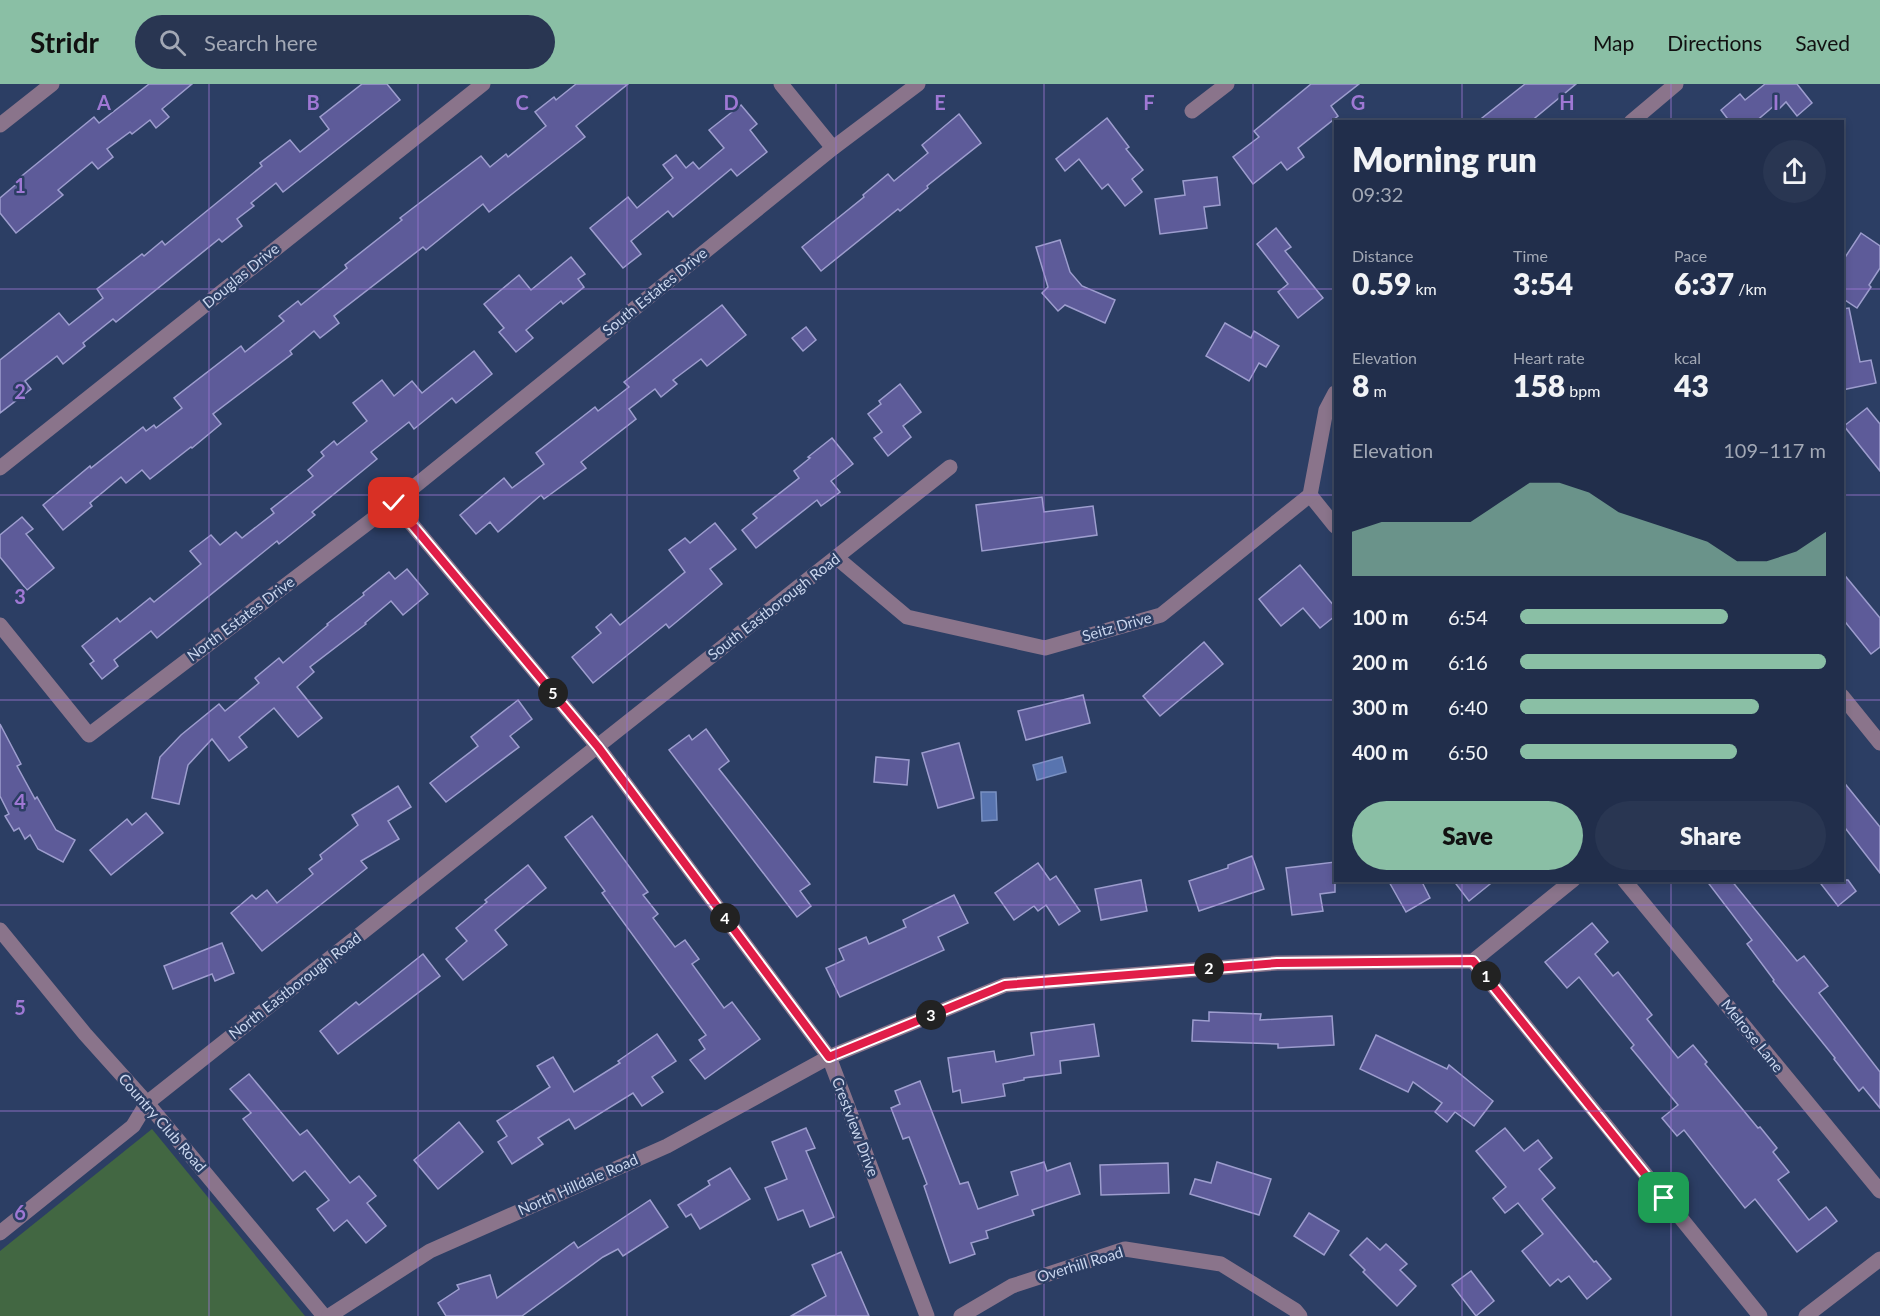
<!DOCTYPE html>
<meta charset="utf-8">
<style>
:root{--surface:#212e4b;--page:#293652;--text:#f1f3f6;--muted:#a2a8b5;--line:#3e4a63;--accent:#8abfa5}
body{margin:0;font-family:Lato,sans-serif;background:var(--page);color:var(--text);height:100vh;display:flex;flex-direction:column;font-size:22px;white-space:nowrap}
*{box-sizing:border-box;margin:0}
p{font-size:20px;color:var(--muted)}
.icon{flex:none;width:33px;height:33px;fill:none;stroke:currentColor;stroke-width:2;stroke-linecap:round;stroke-linejoin:round}
.map{position:relative;flex:1;overflow:hidden}
.details{position:absolute;left:1334px;top:36px;width:510px;height:762px;display:flex;flex-direction:column;background:var(--surface);border-radius:0px;box-shadow:0 3px 9px #0003,0 0 0 2px var(--line)}
.details>*{flex:none}
.pin{position:absolute;display:grid;place-items:center;width:51px;height:51px;color:#fff;margin:-26px;border-radius:12px;box-shadow:0 3px 9px #0006}
.km{position:absolute;width:30px;height:30px;margin:-15px;border-radius:50%;background:#222;color:#fff;font-size:16px;line-height:30px;text-align:center}
.round{display:grid;place-items:center;flex:none;width:63px;height:63px;border-radius:32px;background:var(--page)}
.summary{display:flex;align-items:center;justify-content:space-between;height:102px;padding:0 18px}
h1{font-size:33px;font-weight:800;line-height:45px}
.metrics{display:grid;grid-template-columns:repeat(3,1fr);gap:9px;height:102px;padding:6px 18px}
.metrics div{display:grid;align-content:center}
.metrics b{font-size:30px;font-weight:800}
.metrics small{font-size:16px;font-weight:400}
.metrics p{font-size:16px}
.chart{height:168px;padding:12px 18px}
.chart p{display:flex;justify-content:space-between}
.chart svg{width:100%;height:108px;margin-top:6px;fill:var(--accent);opacity:.7}
.button{display:flex;gap:12px;margin-top:auto;padding:12px 18px}
.button a{flex:1;height:69px;border-radius:36px;background:var(--accent);color:#111;font-size:24px;font-weight:800;line-height:69px;text-align:center}
.button a+a{background:var(--page);color:var(--text)}
ul{padding:0 18px;list-style:none;font-size:20px}
li{display:grid;grid-template-columns:96px 72px 1fr;align-items:center;height:45px}
li i{height:15px;border-radius:8px;background:var(--accent)}
header{display:flex;align-items:center;gap:36px;box-sizing:border-box;height:84px;padding:0 30px;background:var(--accent);color:#111}
header strong{font-size:28px}
nav{display:flex;gap:33px;margin-inline-start:auto;font-size:21px}
.search{width:420px;height:54px;background:var(--page);display:flex;align-items:center;gap:15px;box-sizing:border-box;padding:0 21px;border-radius:33px;color:var(--muted);font-size:22px}
.map>svg:first-child{display:block}
</style>
<header>
<strong>Stridr</strong>
<div class="search"><svg class="icon" aria-label="search" viewBox="0 0 24 24"><circle cx="10" cy="10" r="6"/><path d="M15 15l6 6"/></svg>Search here</div>
<nav><a>Map</a><a>Directions</a><a>Saved</a></nav>
</header>
<div class="map">
<svg width="1880" height="1232" viewBox="0 0 1880 1232">
<rect width="100%" height="100%" fill="#2c3e64"/>
<path fill="#426742" d="M 152,1045 L 305,1232 L 0,1232 L 0,1167 Z"/>
<g fill="#5874af" stroke="#7a91c2" stroke-width="1.5">
<path d="M 1062,673 L 1066,688 L 1037,696 L 1033,681 Z"/>
<path d="M 981,708 L 996,708 L 997,736 L 982,737 Z"/>
</g>
<g fill="#5d5b99" stroke="#9d9dce" stroke-width="1.5">
<path d="M 149,0 L 192,0 L 162,25 L 169,33 L 156,44 L 150,36 L 132,50 L 130,48 L 107,65 L 113,73 L 98,85 L 92,78 L 58,106 L 63,111 L 16,149 L 0,129 L 0,114 L 20,97 L 18,95 L 94,33 L 99,39 Z"/>
<path d="M 362,0 L 387,0 L 400,16 L 283,108 L 276,99 L 251,119 L 254,122 L 237,135 L 242,142 L 222,158 L 219,155 L 116,238 L 113,235 L 83,259 L 85,262 L 63,280 L 57,272 L 25,297 L 31,305 L 0,329 L 0,276 L 59,229 L 69,241 L 103,214 L 97,205 L 142,170 L 144,172 L 162,157 L 165,161 L 262,82 L 260,79 L 290,56 L 300,68 L 329,45 L 320,33 Z"/>
<path d="M 576,0 L 628,0 L 576,42 L 585,53 L 489,128 L 483,120 L 426,166 L 423,163 L 334,232 L 339,239 L 320,254 L 314,247 L 290,267 L 292,270 L 213,330 L 221,340 L 192,364 L 191,363 L 150,395 L 142,386 L 126,399 L 121,393 L 90,419 L 92,422 L 63,446 L 43,421 L 90,382 L 91,384 L 143,343 L 146,347 L 154,341 L 156,344 L 182,324 L 174,314 L 241,262 L 245,268 L 284,237 L 279,232 L 298,217 L 301,221 L 347,184 L 345,181 L 402,136 L 400,134 L 481,72 L 490,83 L 506,70 L 508,73 L 546,42 L 535,28 L 554,13 L 556,16 Z"/>
<path d="M 1311,0 L 1359,0 L 1331,22 L 1338,32 L 1298,64 L 1304,73 L 1287,86 L 1281,78 L 1253,100 L 1233,73 L 1259,53 L 1254,47 Z"/>
<path d="M 1525,0 L 1576,0 L 1530,38 L 1477,38 Z"/>
<path d="M 1765,0 L 1797,0 L 1812,19 L 1797,32 L 1786,18 L 1779,25 L 1775,21 L 1755,38 L 1730,38 L 1721,26 L 1740,10 L 1745,16 Z"/>
<path d="M 741,21 L 757,40 L 750,46 L 767,68 L 737,92 L 731,85 L 673,133 L 668,127 L 631,157 L 641,170 L 623,184 L 590,144 L 628,113 L 637,124 L 673,94 L 663,81 L 676,71 L 686,84 L 693,78 L 699,85 L 724,64 L 709,46 Z"/>
<path d="M 959,30 L 981,59 L 927,102 L 928,104 L 900,127 L 898,125 L 821,187 L 802,163 L 864,113 L 863,111 L 888,90 L 894,97 L 928,69 L 922,61 Z"/>
<path d="M 1107,34 L 1129,63 L 1126,65 L 1143,86 L 1132,95 L 1142,108 L 1125,122 L 1108,100 L 1102,105 L 1079,75 L 1065,87 L 1056,75 Z"/>
<path d="M 1217,93 L 1220,121 L 1204,123 L 1207,144 L 1160,150 L 1155,115 L 1185,111 L 1183,97 Z"/>
<path d="M 1276,144 L 1291,163 L 1285,167 L 1323,214 L 1298,234 L 1278,208 L 1288,200 L 1257,160 Z"/>
<path d="M 1861,149 L 1880,162 L 1880,184 L 1869,201 L 1871,203 L 1857,224 L 1842,214 L 1842,178 Z"/>
<path d="M 1060,156 L 1070,188 L 1082,202 L 1115,216 L 1105,239 L 1065,221 L 1058,227 L 1042,209 L 1048,203 L 1036,163 Z"/>
<path d="M 571,173 L 585,190 L 578,195 L 584,203 L 563,220 L 561,217 L 526,246 L 533,254 L 516,268 L 499,248 L 504,244 L 484,220 L 519,191 L 531,206 Z"/>
<path d="M 722,221 L 746,251 L 707,282 L 701,275 L 673,296 L 677,300 L 661,313 L 655,305 L 629,325 L 636,335 L 581,378 L 586,384 L 544,415 L 541,411 L 498,448 L 490,438 L 476,450 L 460,431 L 504,394 L 512,404 L 544,380 L 536,369 L 595,323 L 598,327 L 629,303 L 624,298 Z"/>
<path d="M 1849,224 L 1860,278 L 1871,276 L 1876,299 L 1842,306 L 1842,225 Z"/>
<path d="M 1225,239 L 1251,254 L 1254,247 L 1279,262 L 1266,283 L 1259,279 L 1249,297 L 1206,272 Z"/>
<path d="M 806,243 L 816,256 L 803,267 L 792,254 Z"/>
<path d="M 474,267 L 492,290 L 456,319 L 452,314 L 414,345 L 409,338 L 371,368 L 377,375 L 312,428 L 315,431 L 279,460 L 277,457 L 157,554 L 151,547 L 114,576 L 118,582 L 102,595 L 90,580 L 94,577 L 82,562 L 117,534 L 120,538 L 150,514 L 154,518 L 201,480 L 190,467 L 211,451 L 220,461 L 236,448 L 242,454 L 274,429 L 271,425 L 313,392 L 308,386 L 324,372 L 321,368 L 334,357 L 337,361 L 367,337 L 353,319 L 382,296 L 394,312 L 412,297 L 422,309 Z"/>
<path d="M 900,300 L 921,328 L 903,342 L 911,353 L 888,372 L 874,354 L 882,348 L 868,330 L 881,320 L 879,317 Z"/>
<path d="M 1867,324 L 1880,340 L 1880,387 L 1844,342 Z"/>
<path d="M 832,354 L 853,380 L 831,397 L 840,408 L 821,422 L 817,416 L 756,464 L 742,446 L 757,434 L 753,430 L 799,394 L 794,387 L 810,374 L 808,373 Z"/>
<path d="M 1042,413 L 1044,428 L 1093,422 L 1097,451 L 982,467 L 976,421 Z"/>
<path d="M 22,433 L 33,445 L 26,450 L 54,484 L 27,506 L 0,473 L 0,451 Z"/>
<path d="M 715,439 L 736,465 L 710,485 L 722,500 L 669,544 L 666,540 L 593,599 L 572,573 L 601,549 L 596,543 L 611,530 L 620,541 L 685,488 L 669,466 L 685,454 L 690,459 Z"/>
<path d="M 1300,481 L 1335,523 L 1335,532 L 1320,544 L 1303,524 L 1281,542 L 1259,515 Z"/>
<path d="M 407,485 L 428,510 L 403,531 L 391,517 L 365,539 L 366,540 L 310,583 L 314,588 L 297,603 L 322,634 L 298,653 L 274,624 L 239,653 L 247,663 L 229,677 L 212,655 L 188,681 L 179,720 L 152,714 L 160,673 L 181,651 L 219,620 L 225,627 L 259,599 L 255,594 L 279,574 L 283,579 L 328,541 L 327,540 L 364,511 L 363,509 L 389,488 L 395,495 Z"/>
<path d="M 1842,488 L 1880,534 L 1880,563 L 1871,570 L 1842,534 Z"/>
<path d="M 1204,558 L 1223,580 L 1160,632 L 1143,612 Z"/>
<path d="M 1083,611 L 1090,639 L 1026,656 L 1018,627 Z"/>
<path d="M 518,616 L 532,635 L 510,652 L 519,663 L 446,718 L 430,699 L 478,662 L 471,653 Z"/>
<path d="M 0,640 L 21,680 L 17,682 L 35,715 L 37,713 L 56,746 L 75,756 L 63,778 L 38,765 L 30,751 L 25,755 L 19,744 L 14,747 L 5,732 L 9,730 L 0,712 Z"/>
<path d="M 706,645 L 729,677 L 719,685 L 810,800 L 800,807 L 811,822 L 797,833 L 669,666 L 689,651 L 692,656 Z"/>
<path d="M 959,659 L 974,714 L 938,724 L 922,669 Z"/>
<path d="M 876,673 L 909,676 L 907,701 L 874,698 Z"/>
<path d="M 1842,696 L 1880,743 L 1880,789 L 1842,740 Z"/>
<path d="M 398,702 L 411,723 L 388,737 L 399,755 L 361,777 L 367,784 L 262,867 L 231,829 L 252,811 L 256,815 L 267,806 L 277,819 L 313,790 L 309,785 L 322,775 L 320,771 L 358,741 L 352,731 Z"/>
<path d="M 146,729 L 163,749 L 111,791 L 90,766 L 127,735 L 132,741 Z"/>
<path d="M 592,732 L 648,808 L 643,811 L 658,830 L 653,834 L 675,863 L 685,856 L 699,875 L 692,880 L 724,924 L 732,918 L 760,955 L 705,995 L 690,976 L 705,965 L 699,956 L 706,951 L 602,809 L 605,807 L 565,753 Z"/>
<path d="M 1252,772 L 1264,805 L 1199,827 L 1189,797 L 1228,784 L 1228,781 Z"/>
<path d="M 1335,778 L 1335,808 L 1320,810 L 1323,827 L 1292,831 L 1286,784 Z"/>
<path d="M 1038,779 L 1050,796 L 1056,792 L 1080,827 L 1059,841 L 1046,821 L 1038,827 L 1034,822 L 1014,836 L 995,809 Z"/>
<path d="M 528,781 L 546,804 L 495,846 L 507,861 L 463,896 L 446,875 L 467,857 L 456,844 L 487,818 L 485,816 Z"/>
<path d="M 1141,796 L 1147,827 L 1101,836 L 1095,805 Z"/>
<path d="M 1388,796 L 1421,796 L 1430,814 L 1406,828 Z"/>
<path d="M 1453,796 L 1495,796 L 1469,817 Z"/>
<path d="M 1706,796 L 1731,796 L 1797,877 L 1804,872 L 1828,902 L 1819,909 L 1880,988 L 1880,1024 L 1863,1003 L 1859,1007 L 1834,975 L 1835,974 L 1773,897 L 1774,896 L 1747,860 L 1752,856 Z"/>
<path d="M 1818,796 L 1848,796 L 1856,807 L 1838,822 Z"/>
<path d="M 954,811 L 968,839 L 938,853 L 944,866 L 840,913 L 826,884 L 844,876 L 839,865 L 866,853 L 869,860 L 906,843 L 903,836 Z"/>
<path d="M 1592,839 L 1608,858 L 1595,870 L 1613,892 L 1618,888 L 1652,931 L 1647,935 L 1678,974 L 1693,961 L 1707,978 L 1705,980 L 1758,1044 L 1760,1043 L 1777,1064 L 1773,1068 L 1789,1088 L 1778,1096 L 1809,1136 L 1826,1123 L 1837,1137 L 1797,1168 L 1755,1115 L 1745,1124 L 1684,1046 L 1677,1052 L 1662,1034 L 1678,1021 L 1631,964 L 1634,961 L 1579,893 L 1567,904 L 1545,878 Z"/>
<path d="M 222,859 L 234,889 L 215,897 L 212,890 L 173,905 L 164,882 Z"/>
<path d="M 423,870 L 440,892 L 338,970 L 320,947 L 356,918 L 359,921 Z"/>
<path d="M 1209,928 L 1261,930 L 1260,936 L 1332,932 L 1334,961 L 1278,964 L 1278,960 L 1192,957 L 1193,936 L 1209,937 Z"/>
<path d="M 1094,940 L 1099,972 L 1060,977 L 1061,989 L 1024,994 L 1024,996 L 1003,1000 L 1005,1012 L 962,1019 L 960,1006 L 953,1008 L 948,974 L 994,967 L 996,978 L 1034,971 L 1031,949 Z"/>
<path d="M 657,950 L 676,977 L 652,993 L 663,1008 L 642,1022 L 633,1009 L 575,1045 L 569,1035 L 538,1054 L 543,1060 L 512,1080 L 498,1058 L 507,1052 L 497,1037 L 550,1003 L 537,982 L 553,973 L 574,1008 L 620,979 L 618,977 Z"/>
<path d="M 1376,951 L 1447,985 L 1449,981 L 1493,1017 L 1474,1042 L 1455,1028 L 1447,1038 L 1435,1028 L 1442,1019 L 1413,998 L 1408,1008 L 1360,985 Z"/>
<path d="M 249,990 L 300,1051 L 307,1046 L 350,1099 L 359,1092 L 376,1112 L 367,1119 L 386,1142 L 366,1159 L 347,1136 L 334,1147 L 317,1125 L 329,1116 L 305,1087 L 293,1097 L 243,1035 L 251,1029 L 230,1005 Z"/>
<path d="M 920,997 L 960,1100 L 968,1098 L 978,1125 L 1018,1111 L 1011,1088 L 1044,1078 L 1047,1087 L 1070,1079 L 1080,1110 L 1032,1126 L 1034,1131 L 986,1147 L 988,1154 L 971,1159 L 975,1170 L 950,1179 L 924,1102 L 927,1100 L 909,1053 L 903,1055 L 891,1024 L 900,1020 L 895,1007 Z"/>
<path d="M 459,1038 L 483,1068 L 438,1105 L 414,1076 Z"/>
<path d="M 806,1044 L 815,1064 L 806,1067 L 834,1133 L 810,1143 L 803,1126 L 778,1136 L 765,1104 L 787,1095 L 772,1058 Z"/>
<path d="M 1505,1044 L 1524,1067 L 1538,1056 L 1552,1074 L 1539,1085 L 1555,1104 L 1542,1115 L 1594,1178 L 1596,1177 L 1611,1195 L 1587,1215 L 1569,1192 L 1561,1198 L 1558,1195 L 1550,1202 L 1522,1167 L 1543,1150 L 1518,1119 L 1505,1129 L 1493,1114 L 1506,1103 L 1476,1067 Z"/>
<path d="M 1217,1078 L 1271,1095 L 1259,1131 L 1190,1110 L 1195,1095 L 1211,1099 Z"/>
<path d="M 1168,1079 L 1169,1109 L 1101,1111 L 1100,1081 Z"/>
<path d="M 730,1084 L 750,1115 L 700,1145 L 691,1130 L 686,1133 L 678,1121 L 710,1101 L 708,1097 Z"/>
<path d="M 650,1116 L 668,1143 L 623,1172 L 618,1165 L 603,1173 L 522,1232 L 446,1232 L 438,1219 L 459,1205 L 457,1201 L 490,1191 L 497,1214 L 574,1158 L 578,1164 Z"/>
<path d="M 1309,1129 L 1339,1147 L 1324,1171 L 1294,1152 Z"/>
<path d="M 1367,1154 L 1380,1166 L 1386,1160 L 1407,1180 L 1400,1186 L 1416,1202 L 1397,1222 L 1363,1188 L 1365,1186 L 1350,1171 Z"/>
<path d="M 841,1168 L 869,1232 L 791,1232 L 826,1212 L 812,1181 Z"/>
<path d="M 1471,1187 L 1494,1217 L 1476,1232 L 1452,1201 Z"/>
</g>
<g fill="none" stroke-linecap="round" stroke-linejoin="round">
<g stroke="#8a748b" stroke-width="15">
<path d="M 781,0 L 833,64"/>
<path d="M 1192,27 L 1227,0"/>
<path d="M 1631,38 L 1676,0"/>
<path d="M 0,41 L 52,0"/>
<path d="M 0,384 L 483,0"/>
<path d="M 1310,411 L 1335,442"/>
<path d="M 394,419 L 598,663 L 829,973 L 927,1232"/>
<path d="M 837,474 L 907,533 L 1045,564 L 1161,531 L 1310,411 L 1326,326 L 1335,309"/>
<path d="M 0,541 L 89,651 L 394,419 L 833,64 L 918,0"/>
<path d="M 1842,612 L 1880,659"/>
<path d="M 1624,796 L 1880,1107"/>
<path d="M 0,846 L 85,950 L 147,1019 L 324,1232"/>
<path d="M 1473,877 L 1760,1232"/>
<path d="M 0,1149 L 133,1042 L 147,1019 L 950,383"/>
<path d="M 329,1232 L 430,1167 L 667,1062 L 829,973 L 1005,901 L 1277,879 L 1473,877 L 1573,796"/>
<path d="M 961,1232 L 1012,1202 L 1125,1165 L 1221,1180 L 1295,1226 L 1300,1232"/>
<path d="M 1806,1232 L 1880,1175"/>
</g>
</g>
<g fill="none" stroke-linecap="round" stroke-linejoin="round">
<g stroke="#fff" stroke-width="12">
<path id="route" d="M 394,419 L 598,663 L 829,973 L 1005,901 L 1277,879 L 1473,877 L 1664,1114"/>
</g>
<use href="#route" stroke="#e11d48" stroke-width="8"/>
</g>
<path fill="none" stroke="#9f78d4" stroke-width="1.5" stroke-opacity="0.55" d="M 209,0 L 209,1232M 418,0 L 418,1232M 627,0 L 627,1232M 836,0 L 836,1232M 1044,0 L 1044,1232M 1253,0 L 1253,1232M 1462,0 L 1462,38M 1671,0 L 1671,38M 0,205 L 1335,205M 1842,205 L 1880,205M 0,411 L 1335,411M 1842,411 L 1880,411M 0,616 L 1335,616M 1842,616 L 1880,616M 1462,796 L 1462,1232M 1671,796 L 1671,1232M 0,821 L 1880,821M 0,1027 L 1880,1027"/>
<g text-anchor="middle" stroke-width="5" stroke-linejoin="round" paint-order="stroke">
<g font-size="15" fill="#cad6ee" stroke="#2c3e64">
<text transform="translate(241 192) rotate(-39)" y="5">Douglas Drive</text>
<text transform="translate(655 208) rotate(-39)" y="5">South Estates Drive</text>
<text transform="translate(774 523) rotate(-38)" y="5">South Eastborough Road</text>
<text transform="translate(241 535) rotate(-37)" y="5">North Estates Drive</text>
<text transform="translate(1117 543) rotate(-16)" y="5">Seitz Drive</text>
<text transform="translate(295 902) rotate(-38)" y="5">North Eastborough Road</text>
<text transform="translate(1752 952) rotate(51)" y="5">Melrose Lane</text>
<text transform="translate(162 1039) rotate(49)" y="5">Country Club Road</text>
<text transform="translate(855 1043) rotate(69)" y="5">Crestview Drive</text>
<text transform="translate(578 1101) rotate(-24)" y="5">North Hilldale Road</text>
<text transform="translate(1080 1181) rotate(-17)" y="5">Overhill Road</text>
</g>
</g>
<g font-size="20" text-anchor="middle" font-weight="bold" fill="#9f78d4" stroke="#2c3e64" stroke-width="5" stroke-linejoin="round" paint-order="stroke">
<text x="104" y="26">A</text>
<text x="313" y="26">B</text>
<text x="522" y="26">C</text>
<text x="731" y="26">D</text>
<text x="940" y="26">E</text>
<text x="1149" y="26">F</text>
<text x="1358" y="26">G</text>
<text x="1567" y="26">H</text>
<text x="1776" y="26">I</text>
<text x="20" y="109">1</text>
<text x="20" y="315">2</text>
<text x="20" y="520">3</text>
<text x="20" y="725">4</text>
<text x="20" y="931">5</text>
<text x="20" y="1136">6</text>
</g>
</svg>
<div class="pin" style="left:1664px;top:1114px;background:#1e9e55"><svg class="icon" aria-label="arrive" viewBox="0 0 24 24"><path d="M6 21V4h12l-3 4 3 4H6"/></svg></div>
<div class="pin" style="left:394px;top:419px;background:#d93025"><svg class="icon" aria-label="check" viewBox="0 0 24 24"><path d="M5 12l5 5 9-10"/></svg></div>
<b class="km" style="left:1486px;top:892px">1</b>
<b class="km" style="left:1209px;top:884px">2</b>
<b class="km" style="left:931px;top:931px">3</b>
<b class="km" style="left:725px;top:834px">4</b>
<b class="km" style="left:553px;top:609px">5</b>
<section class="details">
<div class="summary"><div><h1>Morning run</h1><p>09:32</p></div><a class="round"><svg class="icon" aria-label="share" viewBox="0 0 24 24"><path d="M12 15V3M7 8l5-5 5 5M5 13v7h14v-7"/></svg></a></div>
<div class="metrics">
<div><p>Distance</p><b>0.59<small> km</small></b></div>
<div><p>Time</p><b>3:54</b></div>
<div><p>Pace</p><b>6:37<small> /km</small></b></div>
</div>
<div class="metrics">
<div><p>Elevation</p><b>8<small> m</small></b></div>
<div><p>Heart rate</p><b>158<small> bpm</small></b></div>
<div><p>kcal</p><b>43</b></div>
</div>
<div class="chart"><p><span>Elevation</span>109–117 m</p>
<svg viewBox="0 0 160 44" preserveAspectRatio="none"><path d="M0 44V26L10 22L20 22L30 22L40 22L50 14L60 6L70 6L80 10L90 18L100 22L110 26L120 30L130 38L140 38L150 34L160 26V44z"/></svg>
</div>
<ul>
<li><b>100 m</b>6:54<i style="width:68%"></i></li>
<li><b>200 m</b>6:16<i style="width:100%"></i></li>
<li><b>300 m</b>6:40<i style="width:78%"></i></li>
<li><b>400 m</b>6:50<i style="width:71%"></i></li>
</ul>
<div class="button"><a>Save</a><a>Share</a></div>
</section>
</div>
